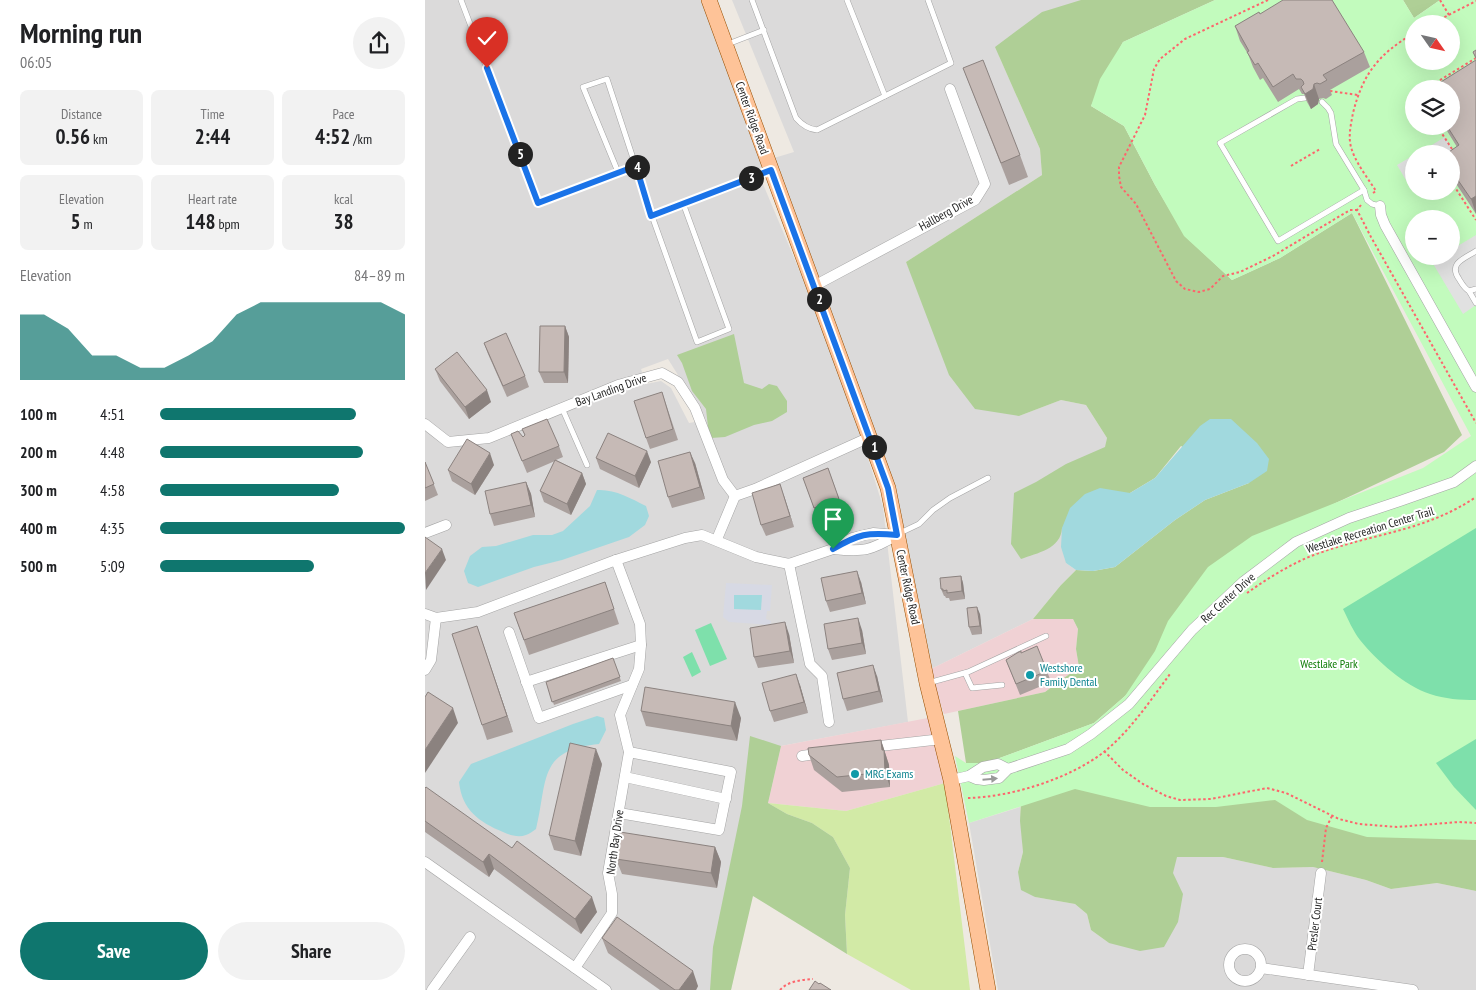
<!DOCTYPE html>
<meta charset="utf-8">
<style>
:root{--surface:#fff;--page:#f2f2f2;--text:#202124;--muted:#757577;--accent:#0f766e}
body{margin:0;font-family:"PT Sans Narrow",sans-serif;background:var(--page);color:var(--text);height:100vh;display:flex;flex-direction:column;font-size:19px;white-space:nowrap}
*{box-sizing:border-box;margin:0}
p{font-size:16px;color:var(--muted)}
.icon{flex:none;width:28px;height:28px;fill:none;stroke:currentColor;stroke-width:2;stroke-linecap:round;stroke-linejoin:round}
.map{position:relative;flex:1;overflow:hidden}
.side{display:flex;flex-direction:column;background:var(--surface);width:425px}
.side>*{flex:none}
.needle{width:32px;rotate:124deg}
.fabs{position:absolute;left:980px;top:15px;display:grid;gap:10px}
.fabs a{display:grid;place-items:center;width:55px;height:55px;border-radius:50%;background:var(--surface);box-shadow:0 5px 20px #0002;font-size:25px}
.pin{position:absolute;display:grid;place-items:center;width:42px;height:42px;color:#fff;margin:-51px -21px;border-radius:50% 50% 50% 0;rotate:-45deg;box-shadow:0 0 5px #0007}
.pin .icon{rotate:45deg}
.km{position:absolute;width:25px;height:25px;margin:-12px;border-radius:50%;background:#222;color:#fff;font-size:14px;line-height:25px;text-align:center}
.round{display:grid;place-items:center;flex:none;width:52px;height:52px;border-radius:26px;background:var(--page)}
.overview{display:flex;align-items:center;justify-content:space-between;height:85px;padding:0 20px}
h1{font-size:28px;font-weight:600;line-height:38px}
.metrics{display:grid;grid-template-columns:repeat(3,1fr);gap:8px;height:85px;padding:5px 20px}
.metrics div{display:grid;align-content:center;border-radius:8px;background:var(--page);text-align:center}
.metrics b{font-size:21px;font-weight:600}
.metrics small{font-size:14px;font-weight:400}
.metrics p{font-size:14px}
.chart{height:140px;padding:10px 20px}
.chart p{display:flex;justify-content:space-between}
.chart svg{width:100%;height:90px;margin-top:5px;fill:var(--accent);opacity:.7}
.cta{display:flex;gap:10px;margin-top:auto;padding:10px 20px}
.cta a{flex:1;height:58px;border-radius:30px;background:var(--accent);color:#fff;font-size:20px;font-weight:600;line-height:58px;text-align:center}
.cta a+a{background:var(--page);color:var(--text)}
ul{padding:0 20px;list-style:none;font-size:16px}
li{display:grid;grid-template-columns:80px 60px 1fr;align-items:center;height:38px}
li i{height:12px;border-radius:6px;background:var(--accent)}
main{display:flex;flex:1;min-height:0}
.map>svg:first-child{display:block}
</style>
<main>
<section class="side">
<div class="overview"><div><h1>Morning run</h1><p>06:05</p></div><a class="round"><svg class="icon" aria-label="share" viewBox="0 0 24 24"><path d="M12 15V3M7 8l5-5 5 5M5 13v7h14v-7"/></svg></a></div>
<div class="metrics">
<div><p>Distance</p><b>0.56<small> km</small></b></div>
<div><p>Time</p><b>2:44</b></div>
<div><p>Pace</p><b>4:52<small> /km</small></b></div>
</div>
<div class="metrics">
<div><p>Elevation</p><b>5<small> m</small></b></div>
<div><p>Heart rate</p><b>148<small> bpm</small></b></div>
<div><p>kcal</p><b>38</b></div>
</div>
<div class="chart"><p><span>Elevation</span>84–89 m</p>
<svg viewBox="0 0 160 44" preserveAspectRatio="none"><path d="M0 44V12L10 12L20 19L30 32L40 32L50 38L60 38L70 32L80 25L90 12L100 6L110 6L120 6L130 6L140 6L150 6L160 12V44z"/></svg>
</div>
<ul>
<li><b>100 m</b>4:51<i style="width:80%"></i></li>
<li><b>200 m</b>4:48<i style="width:83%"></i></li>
<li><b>300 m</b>4:58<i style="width:73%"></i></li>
<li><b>400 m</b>4:35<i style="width:100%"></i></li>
<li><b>500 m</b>5:09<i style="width:63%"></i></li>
</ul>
<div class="cta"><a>Save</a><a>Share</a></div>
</section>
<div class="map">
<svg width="1051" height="990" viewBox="0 0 1051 990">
<rect width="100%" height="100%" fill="#eee9e2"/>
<g fill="#dbdada" fill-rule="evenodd">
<path d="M 0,0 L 281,0 L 342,166 L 332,170 L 389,305 L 418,377 L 458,507 L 483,722 L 356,746 L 343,803 L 306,990 L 0,990 ZM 243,359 L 281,420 L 264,423 L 246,388 L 236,381 L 221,384 L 216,369 Z"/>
<path d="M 307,0 L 790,0 L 698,42 L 574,56 L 615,149 L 617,175 L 481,262 L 489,280 L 594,416 L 636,400 L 661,405 L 682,438 L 675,488 L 641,563 L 651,570 L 636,585 L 608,619 L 504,670 L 467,487 L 349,158 L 369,152 Z"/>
<path d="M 595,807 L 598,852 L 593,872 L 610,897 L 650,904 L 662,914 L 666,930 L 684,943 L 751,857 L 798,857 L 848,868 L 888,867 L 941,880 L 966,889 L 1012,883 L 1051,891 L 1051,990 L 573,990 L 544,823 Z"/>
</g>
<g fill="#f0d1d4">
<path d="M 608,619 L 648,619 L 653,629 L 651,649 L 654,667 L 620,692 L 519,714 L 504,670 Z"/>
<path d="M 508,717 L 520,783 L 421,811 L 343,803 L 356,746 Z"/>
</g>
<path fill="#d2eaa6" d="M 520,783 L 545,990 L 486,990 L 422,954 L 420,915 L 425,868 L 408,837 L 387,823 L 362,814 L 343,803 L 421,811 Z"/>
<g fill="#afcf96">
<path d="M 656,0 L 790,0 L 698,42 L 666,106 L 699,126 L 730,185 L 761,237 L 807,280 L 855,258 L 927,213 L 1037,435 L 1019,452 L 864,525 L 700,696 L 669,723 L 561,763 L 541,763 L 533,711 L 620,692 L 654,667 L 651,649 L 653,629 L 648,619 L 608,619 L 636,585 L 651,570 L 668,571 L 690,567 L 750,520 L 780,500 L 824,483 L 756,446 L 730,478 L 705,493 L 637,528 C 636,549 612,553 596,559 L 586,544 L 589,493 L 611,482 L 641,464 L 680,447 L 682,438 L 661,405 L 636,400 L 594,416 L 550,409 L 524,375 L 481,262 L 617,175 L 615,149 L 570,47 L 617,12 Z"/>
<path d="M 978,0 L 1015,0 L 989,18 Z"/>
<path d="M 309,334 L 319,383 L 337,389 L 344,384 L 352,386 L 362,401 L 362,412 L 347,421 L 329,425 L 300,437 L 286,438 L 283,427 L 281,409 L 267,391 L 257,363 L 252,355 Z"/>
<path d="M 325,736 L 356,746 L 343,803 L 362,814 L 387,823 L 408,837 L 425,868 L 420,915 L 422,954 L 328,896 L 306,990 L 285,990 L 288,947 L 317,806 Z"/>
<path d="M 680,766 L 1051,828 L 1051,891 L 1012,883 L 966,889 L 941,880 L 888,867 L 848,868 L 798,857 L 752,857 L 748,873 L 758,894 L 753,922 L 739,947 L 715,951 L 684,943 L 666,930 L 662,914 L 650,904 L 610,897 L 596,890 L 593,872 L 598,852 L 595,821 L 596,799 Z"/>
</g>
<path fill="#c2fbbd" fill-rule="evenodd" d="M 790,0 L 978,0 L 989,18 L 1015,0 L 1051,0 L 1051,840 L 942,837 L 882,820 L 850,800 L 791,807 L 725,807 L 650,789 L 544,823 L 530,756 L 541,763 L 561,763 L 669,723 L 700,696 L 730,651 L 743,621 L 783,567 L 827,536 L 998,468 L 1046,436 L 927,213 L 855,258 L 807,280 L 759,236 L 730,185 L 699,126 L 666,106 L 675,79 L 698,42 ZM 989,24 L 1026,24 L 1026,61 L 989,61 ZM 989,89 L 1026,89 L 1026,126 L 989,126 ZM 989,154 L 1026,154 L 1026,191 L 989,191 ZM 989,219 L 1026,219 L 1026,256 L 989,256 Z"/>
<g fill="#7ee0ab">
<path d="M 1051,528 L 1051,700 C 1035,700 1020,699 1005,694 C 980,686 951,660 935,640 C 928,631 923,619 918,609 Z"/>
<path d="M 286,623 L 302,659 L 285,666 L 270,630 Z"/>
<path d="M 267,652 L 276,672 L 267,677 L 258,657 Z"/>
<path d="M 1051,739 L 1051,810 L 1029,787 L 1011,763 Z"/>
</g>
<g fill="#e1e1e1">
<path d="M 1020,137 L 1035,163 L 1026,154 L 992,154 Z"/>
<path d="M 989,155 L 989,191 L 988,192 L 972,165 Z"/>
<path d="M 1051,235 L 1051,305 L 1038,314 L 1007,262 L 1016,256 L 1026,256 L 1026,250 Z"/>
</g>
<path fill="#d7d9e4" d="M 301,583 L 347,585 L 345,611 L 342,611 L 341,619 L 346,621 L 345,625 L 304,622 L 298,617 Z"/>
<g fill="#a1d9de">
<path d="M 785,419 L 806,419 L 832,443 L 844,459 L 842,471 L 824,483 L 780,500 L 750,520 L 690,567 L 668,571 L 651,570 L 641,563 L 636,547 L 637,528 L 645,508 L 660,494 L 675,488 L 705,493 L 730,478 L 775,426 Z"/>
<path d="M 172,490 C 190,489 205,498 221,506 L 224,516 L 220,525 L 204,537 L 137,560 L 109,567 L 53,587 L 43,583 L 39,571 L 45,556 L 57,547 L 71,546 L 108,535 L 127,535 L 138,531 L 165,506 Z"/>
<path d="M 309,595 L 337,595 L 336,610 L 309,609 Z"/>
<path d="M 172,716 L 179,718 L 181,730 L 174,744 C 112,750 123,781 111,829 C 108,831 104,834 101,835 C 93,838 85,835 78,832 C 54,822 37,810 34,782 L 46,764 L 148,724 Z"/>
</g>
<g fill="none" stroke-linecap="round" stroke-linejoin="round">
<g stroke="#a4a4a4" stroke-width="6">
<g id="lane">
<path d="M 36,0 L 113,203 L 211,166"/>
<path d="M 327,0 L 371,118 C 377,125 383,129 392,130 L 526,63 L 503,0"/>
<path d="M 422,0 L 460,96"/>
<path d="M 303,44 L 339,30"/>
<path d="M 880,98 L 872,99 L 795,143 L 853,241 L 939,190"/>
<path d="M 897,102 L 903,108 L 906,113 L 911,144 L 939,190 L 942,200 L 947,204 L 955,206"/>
<path d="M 193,172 L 158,87 L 182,79 L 227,216 L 344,171"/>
<path d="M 227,216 L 272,342 L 304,329 L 258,203"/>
<path d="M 1051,251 C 1039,259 1023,263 1034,279 C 1037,284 1039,288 1044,291 L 1051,289"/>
<path d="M 1044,291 L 1051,303"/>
<path d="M 137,408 L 162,465"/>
<path d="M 475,533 L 494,524 L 508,510 L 525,498 L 563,478"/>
<path d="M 540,673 L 547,688 L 577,685"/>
<path d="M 503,683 L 543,672 L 621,636"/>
</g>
</g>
<g stroke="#a4a4a4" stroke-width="11">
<g id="street">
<path d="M 955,206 L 956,215 L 960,225 L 1051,387"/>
<path d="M 389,286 L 550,200 L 560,184 L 525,89"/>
<path d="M 0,424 L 23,442 L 64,438 L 193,385 L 237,373 L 253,382 L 270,408 L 298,480 L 310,496 L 330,489 L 445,437"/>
<path d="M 0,533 L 21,525"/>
<path d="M 292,539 L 310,496"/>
<path d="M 408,549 C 439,552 445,551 472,535"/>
<path d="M 364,564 L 385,664 L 397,676 L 404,722"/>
<path d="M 0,614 L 11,618 L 53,612 L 191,560 L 260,538 L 277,535 L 331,557 L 364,564 L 408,549 L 427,538 L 448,533 L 472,535"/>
<path d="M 84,632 L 114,718 L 207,685"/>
<path d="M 0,670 L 6,660 L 11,618"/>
<path d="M 101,682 L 216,645"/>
<path d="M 446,747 L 517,739"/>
<path d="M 377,756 L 397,753"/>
<path d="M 544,776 L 551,779 L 559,780 L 574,778 L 583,769 L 643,749 L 666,734 L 704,704 L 767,630 L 818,582 L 871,542 L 924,518 L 975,501 L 1029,482 L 1051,466"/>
<path d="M 200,777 L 301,799"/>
<path d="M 526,780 L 544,776 L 558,767 L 573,764 L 583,769"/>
<path d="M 194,813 L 294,830 L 306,772 L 204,752"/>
<path d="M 0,862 L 150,968 L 187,913 L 187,894 L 183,873 L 204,752 L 195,715 L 214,669 L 216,645 L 215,624 L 191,560"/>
<circle cx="820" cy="965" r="16"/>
<path d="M 150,968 L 181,990"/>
<path d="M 836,968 L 988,990"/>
<path d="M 883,975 L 896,873"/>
<path d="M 7,990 L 45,937"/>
</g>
</g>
<g stroke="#964e00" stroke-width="16">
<path id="primary" d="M 284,0 L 463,488 L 502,683 L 526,780 L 563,990"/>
</g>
<g stroke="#fd656c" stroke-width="2" stroke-dasharray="2.5 2.5" stroke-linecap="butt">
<path d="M 843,0 L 760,39 L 735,59 L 729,69 L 720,115 L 694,167 L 694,176 L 696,187 L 711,204 L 751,281 L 760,289 L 774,292 L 785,289 L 798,276 L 815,272 L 848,256 L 925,210 L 932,210"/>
<path d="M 1015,0 L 1024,15"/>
<path d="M 1006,24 L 1051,1"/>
<path d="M 1003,89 L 1007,85 L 1051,58"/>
<path d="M 905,91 L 933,95"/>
<path d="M 1012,126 L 1027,149"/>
<path d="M 866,166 L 895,149"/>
<path d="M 1026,181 L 1051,220"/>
<path d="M 948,193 L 951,191 C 942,177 930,162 926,147 C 923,136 926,124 928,113 C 938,73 954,54 989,33"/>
<path d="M 936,205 L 932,210 L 946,237 L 1051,423"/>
<path d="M 1026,245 L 1028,247"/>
<path d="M 822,593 C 846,576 872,560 900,551 C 953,533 1002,530 1051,497"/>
<path d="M 679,751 L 698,770 L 718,784 L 741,796 L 755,800 L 786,799 L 842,788 L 861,793 L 914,819 L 934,824 L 972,827 L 1034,822 L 1051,823"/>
<path d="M 543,798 C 586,797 644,779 679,752 C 705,731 725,701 745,674"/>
<path d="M 897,862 L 901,828 L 907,816"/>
<path d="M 355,990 C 363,981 376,980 388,979"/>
</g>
<use href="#lane" stroke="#fff" stroke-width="5"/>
<use href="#street" stroke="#fff" stroke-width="10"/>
<use href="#primary" stroke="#fec398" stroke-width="15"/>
</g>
<g fill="#aaa09d">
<path d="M 835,14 L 939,52 L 945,67 L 905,90 L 907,95 L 901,99 L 898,98 L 894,99 L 893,104 L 886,109 L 882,102 L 879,94 L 877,94 L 874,89 L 853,102 L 838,78 L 835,80 L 828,67 L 823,54 L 815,41 L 810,26 Z"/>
<path d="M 1051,50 L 1051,214 L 1026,176 L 1026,154 L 1032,147 L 1019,126 L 1026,126 L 1026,89 L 1013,89 L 1011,85 L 1051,60 L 1048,52 Z"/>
<path d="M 538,68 L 595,155 L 603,177 L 584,185 Z"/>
<path d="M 140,326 L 144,337 L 143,383 L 119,383 L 114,372 Z"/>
<path d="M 59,343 L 100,376 L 104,387 L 82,397 L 63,354 Z"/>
<path d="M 10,369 L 66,402 L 44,419 L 15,381 Z"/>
<path d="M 237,392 L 253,440 L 225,449 L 221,438 Z"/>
<path d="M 97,429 L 134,446 L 138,457 L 131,460 L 157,473 L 161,484 L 146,515 L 119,502 L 115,491 L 130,461 L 102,473 L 86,434 L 98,437 L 100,436 Z"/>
<path d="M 171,458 L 226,462 L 214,488 L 175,469 Z"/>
<path d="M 0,462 L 13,495 L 0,501 Z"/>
<path d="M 270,463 L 280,499 L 247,508 L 243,497 Z"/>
<path d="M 69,465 L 50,495 L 27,481 L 23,470 Z"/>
<path d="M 403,468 L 418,510 L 393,519 L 378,478 Z"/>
<path d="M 101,482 L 106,494 L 110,517 L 69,526 L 65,514 Z"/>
<path d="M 359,496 L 369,527 L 341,536 L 336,525 Z"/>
<path d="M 536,576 L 538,583 L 540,599 L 525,601 L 524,598 L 521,598 L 520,596 L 519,596 L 516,589 Z"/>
<path d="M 180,582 L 194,624 L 104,655 L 89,613 Z"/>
<path d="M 436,582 L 441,604 L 405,612 L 401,601 Z"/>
<path d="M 555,614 L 557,634 L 547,635 L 544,627 Z"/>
<path d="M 52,626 L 88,732 L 62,740 L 57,725 Z"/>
<path d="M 437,630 L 441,654 L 407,660 L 403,649 Z"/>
<path d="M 364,634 L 369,663 L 333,668 L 329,657 Z"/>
<path d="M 596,653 L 622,671 L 626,682 L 595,695 L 581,660 Z"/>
<path d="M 188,658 L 196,681 L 129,705 L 121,682 Z"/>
<path d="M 452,676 L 458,702 L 422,711 L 418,699 Z"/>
<path d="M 375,685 L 383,713 L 349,722 L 345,711 Z"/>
<path d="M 216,711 L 316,718 L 312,741 L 221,726 Z"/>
<path d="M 456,740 L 464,765 L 465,787 L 417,792 L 389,770 L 384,755 Z"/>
<path d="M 177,764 L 156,856 L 129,850 L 124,835 Z"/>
<path d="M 0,788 L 172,912 L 156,934 L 69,869 L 64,877 L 0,832 Z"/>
<path d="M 290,847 L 296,862 L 292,888 L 197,874 L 191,859 Z"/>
<path d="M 177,938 L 273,986 L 271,990 L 235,990 L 183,953 Z"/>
</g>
<g fill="#8b827f">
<path d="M 889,84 L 894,99 L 893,104 L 886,109 L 880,94 Z"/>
<path d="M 1051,196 L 1051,214 L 1046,199 Z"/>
<path d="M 140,326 L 144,337 L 143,383 L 139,372 Z"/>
<path d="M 62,390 L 66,402 L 44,419 L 40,407 Z"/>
<path d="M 222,451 L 226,462 L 214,488 L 210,476 Z"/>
<path d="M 265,452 L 270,463 L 280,499 L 275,487 Z"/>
<path d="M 65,453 L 69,465 L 50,495 L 46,484 Z"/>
<path d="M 157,473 L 161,484 L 146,515 L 142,504 Z"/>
<path d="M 101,482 L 106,494 L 110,517 L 106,505 Z"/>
<path d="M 355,484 L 359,496 L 369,527 L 365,516 Z"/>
<path d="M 17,549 L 21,560 L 1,590 L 0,573 Z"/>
<path d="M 432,571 L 436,582 L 441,604 L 437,593 Z"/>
<path d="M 536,576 L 538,583 L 540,599 L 537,591 Z"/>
<path d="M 552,607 L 555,614 L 557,634 L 555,626 Z"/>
<path d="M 433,618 L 437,630 L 441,654 L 437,643 Z"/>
<path d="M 360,622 L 364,634 L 369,663 L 365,651 Z"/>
<path d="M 52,626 L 57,641 L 88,732 L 82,716 Z"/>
<path d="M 448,665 L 452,676 L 458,702 L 454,691 Z"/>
<path d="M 371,674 L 375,685 L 383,713 L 379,702 Z"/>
<path d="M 310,702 L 316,718 L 312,741 L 306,726 Z"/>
<path d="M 28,708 L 33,723 L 0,773 L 0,750 Z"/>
<path d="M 456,740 L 464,765 L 465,787 L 460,772 Z"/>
<path d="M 171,749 L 177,764 L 156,856 L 150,841 Z"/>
<path d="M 290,847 L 296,862 L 292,888 L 286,873 Z"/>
<path d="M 64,854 L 69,869 L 64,877 L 58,862 Z"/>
<path d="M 167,897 L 172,912 L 156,934 L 150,919 Z"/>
<path d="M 268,971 L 273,986 L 271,990 L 254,990 Z"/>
</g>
<g fill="#c6bab6" stroke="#8b827f">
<path d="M 858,0 L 907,0 L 939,52 L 898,75 L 902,80 L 895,84 L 892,83 L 889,84 L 888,89 L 880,94 L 876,87 L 879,84 L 878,81 L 876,79 L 871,79 L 868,74 L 848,87 L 833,63 L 830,65 L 822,52 L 824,51 L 810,26 L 834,12 L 835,14 Z"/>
<path d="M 1051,50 L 1051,58 L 1048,52 Z"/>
<path d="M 558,60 L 595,155 L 576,163 L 538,68 Z"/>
<path d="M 1051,60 L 1051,196 L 1046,199 L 1026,170 L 1026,154 L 1021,154 L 1034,145 L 1022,126 L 1026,126 L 1026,89 L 1014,89 L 1011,85 Z"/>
<path d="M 115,326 L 140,326 L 139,372 L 114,372 Z"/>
<path d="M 81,333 L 100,376 L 78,386 L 59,343 Z"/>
<path d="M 32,352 L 62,390 L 40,407 L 10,369 Z"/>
<path d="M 237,392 L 248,429 L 221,438 L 209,401 Z"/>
<path d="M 122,419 L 134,446 L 97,461 L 86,434 L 93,431 L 98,437 L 100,435 L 97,429 Z"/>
<path d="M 183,433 L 222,451 L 210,476 L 171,458 Z"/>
<path d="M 42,439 L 65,453 L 46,484 L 23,470 Z"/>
<path d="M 265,452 L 275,487 L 243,497 L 233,461 Z"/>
<path d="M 130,460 L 157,473 L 142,504 L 115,491 Z"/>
<path d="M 0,462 L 9,484 L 0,488 Z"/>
<path d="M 403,468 L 414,499 L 389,508 L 378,478 Z"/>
<path d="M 101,482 L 106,505 L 65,514 L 60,491 Z"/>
<path d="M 355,484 L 365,516 L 336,525 L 327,493 Z"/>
<path d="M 0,537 L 17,549 L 0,573 Z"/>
<path d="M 432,571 L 437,593 L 401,601 L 396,578 Z"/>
<path d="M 536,576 L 537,591 L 522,593 L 522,590 L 518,591 L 518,589 L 516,589 L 515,578 Z"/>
<path d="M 180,582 L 189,609 L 99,640 L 89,613 Z"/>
<path d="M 552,607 L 555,626 L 544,627 L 542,608 Z"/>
<path d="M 433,618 L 437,643 L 403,649 L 399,624 Z"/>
<path d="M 360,622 L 365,651 L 329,657 L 325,628 Z"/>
<path d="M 52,626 L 82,716 L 57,725 L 27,634 Z"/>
<path d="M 612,646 L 622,671 L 591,684 L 581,660 L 592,653 L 596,651 L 596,653 Z"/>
<path d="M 188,658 L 195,677 L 127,702 L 121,682 Z"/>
<path d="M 448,665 L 454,691 L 418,699 L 412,673 Z"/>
<path d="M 371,674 L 379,702 L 345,711 L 337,683 Z"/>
<path d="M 220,687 L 310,702 L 306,726 L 216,711 Z"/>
<path d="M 3,692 L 28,708 L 0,750 L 0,697 Z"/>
<path d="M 456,740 L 457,750 L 459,750 L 460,772 L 412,777 L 384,755 L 383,748 Z"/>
<path d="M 145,743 L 171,749 L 150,841 L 124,835 Z"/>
<path d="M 1,787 L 87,848 L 92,841 L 167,897 L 150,919 L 64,854 L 58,862 L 0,821 L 0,788 Z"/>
<path d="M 195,832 L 290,847 L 286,873 L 191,859 Z"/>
<path d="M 192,917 L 268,971 L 254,990 L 250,990 L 177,938 Z"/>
<path d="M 390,981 L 394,984 L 395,983 L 406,990 L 384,990 Z"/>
</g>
<defs><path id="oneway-solid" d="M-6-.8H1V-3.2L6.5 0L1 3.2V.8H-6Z" transform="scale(1.25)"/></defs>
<use fill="#999" href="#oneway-solid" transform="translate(565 779) rotate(-5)"/>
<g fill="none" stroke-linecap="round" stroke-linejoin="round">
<g stroke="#fff" stroke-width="10">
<path id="route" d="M 62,68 L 113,203 L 211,166 L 226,216 L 346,170 L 463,488 L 472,535 C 442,532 434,534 408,549"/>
</g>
<use href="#route" stroke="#1a73e8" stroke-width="6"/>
</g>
<g fill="#0f9aa8" stroke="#fff" stroke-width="2">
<circle cx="605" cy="675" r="5"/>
<circle cx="430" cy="774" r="5"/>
</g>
<g text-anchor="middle" stroke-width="4" stroke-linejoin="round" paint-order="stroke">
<g font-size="12" fill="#1d1d1d" stroke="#fff">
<text transform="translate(327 118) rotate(70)" y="4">Center Ridge Road</text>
<text transform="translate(521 213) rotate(-29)" y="4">Hallberg Drive</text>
<text transform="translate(186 390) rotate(-20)" y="4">Bay Landing Drive</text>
<text transform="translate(945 530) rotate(-17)" y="4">Westlake Recreation Center Trail</text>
<text transform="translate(483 587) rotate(78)" y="4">Center Ridge Road</text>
<text transform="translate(803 598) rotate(-42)" y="4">Rec Center Drive</text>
<text transform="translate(190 842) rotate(-82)" y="4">North Bay Drive</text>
<text transform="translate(890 924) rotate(-83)" y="4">Presler Court</text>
</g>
<g font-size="12" fill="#107d08" stroke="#fff">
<text x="904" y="668">Westlake Park</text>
</g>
<g font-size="12" fill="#0d838f" stroke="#fff" text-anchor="start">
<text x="615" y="672">Westshore<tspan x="615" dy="14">Family Dental</tspan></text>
<text x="440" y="778">MRG Exams</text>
</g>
</g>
</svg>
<div class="fabs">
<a><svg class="needle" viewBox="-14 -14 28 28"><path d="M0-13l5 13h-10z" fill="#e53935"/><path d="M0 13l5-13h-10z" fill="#757577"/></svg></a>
<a><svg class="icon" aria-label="layers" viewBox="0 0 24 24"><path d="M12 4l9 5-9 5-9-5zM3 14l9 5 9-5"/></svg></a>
<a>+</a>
<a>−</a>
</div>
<div class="pin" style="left:408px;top:549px;background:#1e9e55"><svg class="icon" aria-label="arrive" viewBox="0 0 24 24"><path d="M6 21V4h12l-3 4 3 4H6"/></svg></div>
<div class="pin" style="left:62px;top:68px;background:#d93025"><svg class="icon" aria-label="check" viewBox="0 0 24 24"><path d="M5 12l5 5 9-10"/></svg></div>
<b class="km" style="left:449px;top:447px">1</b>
<b class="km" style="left:394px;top:299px">2</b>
<b class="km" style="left:326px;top:178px">3</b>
<b class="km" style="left:212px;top:167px">4</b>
<b class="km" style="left:95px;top:154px">5</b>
</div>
</main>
